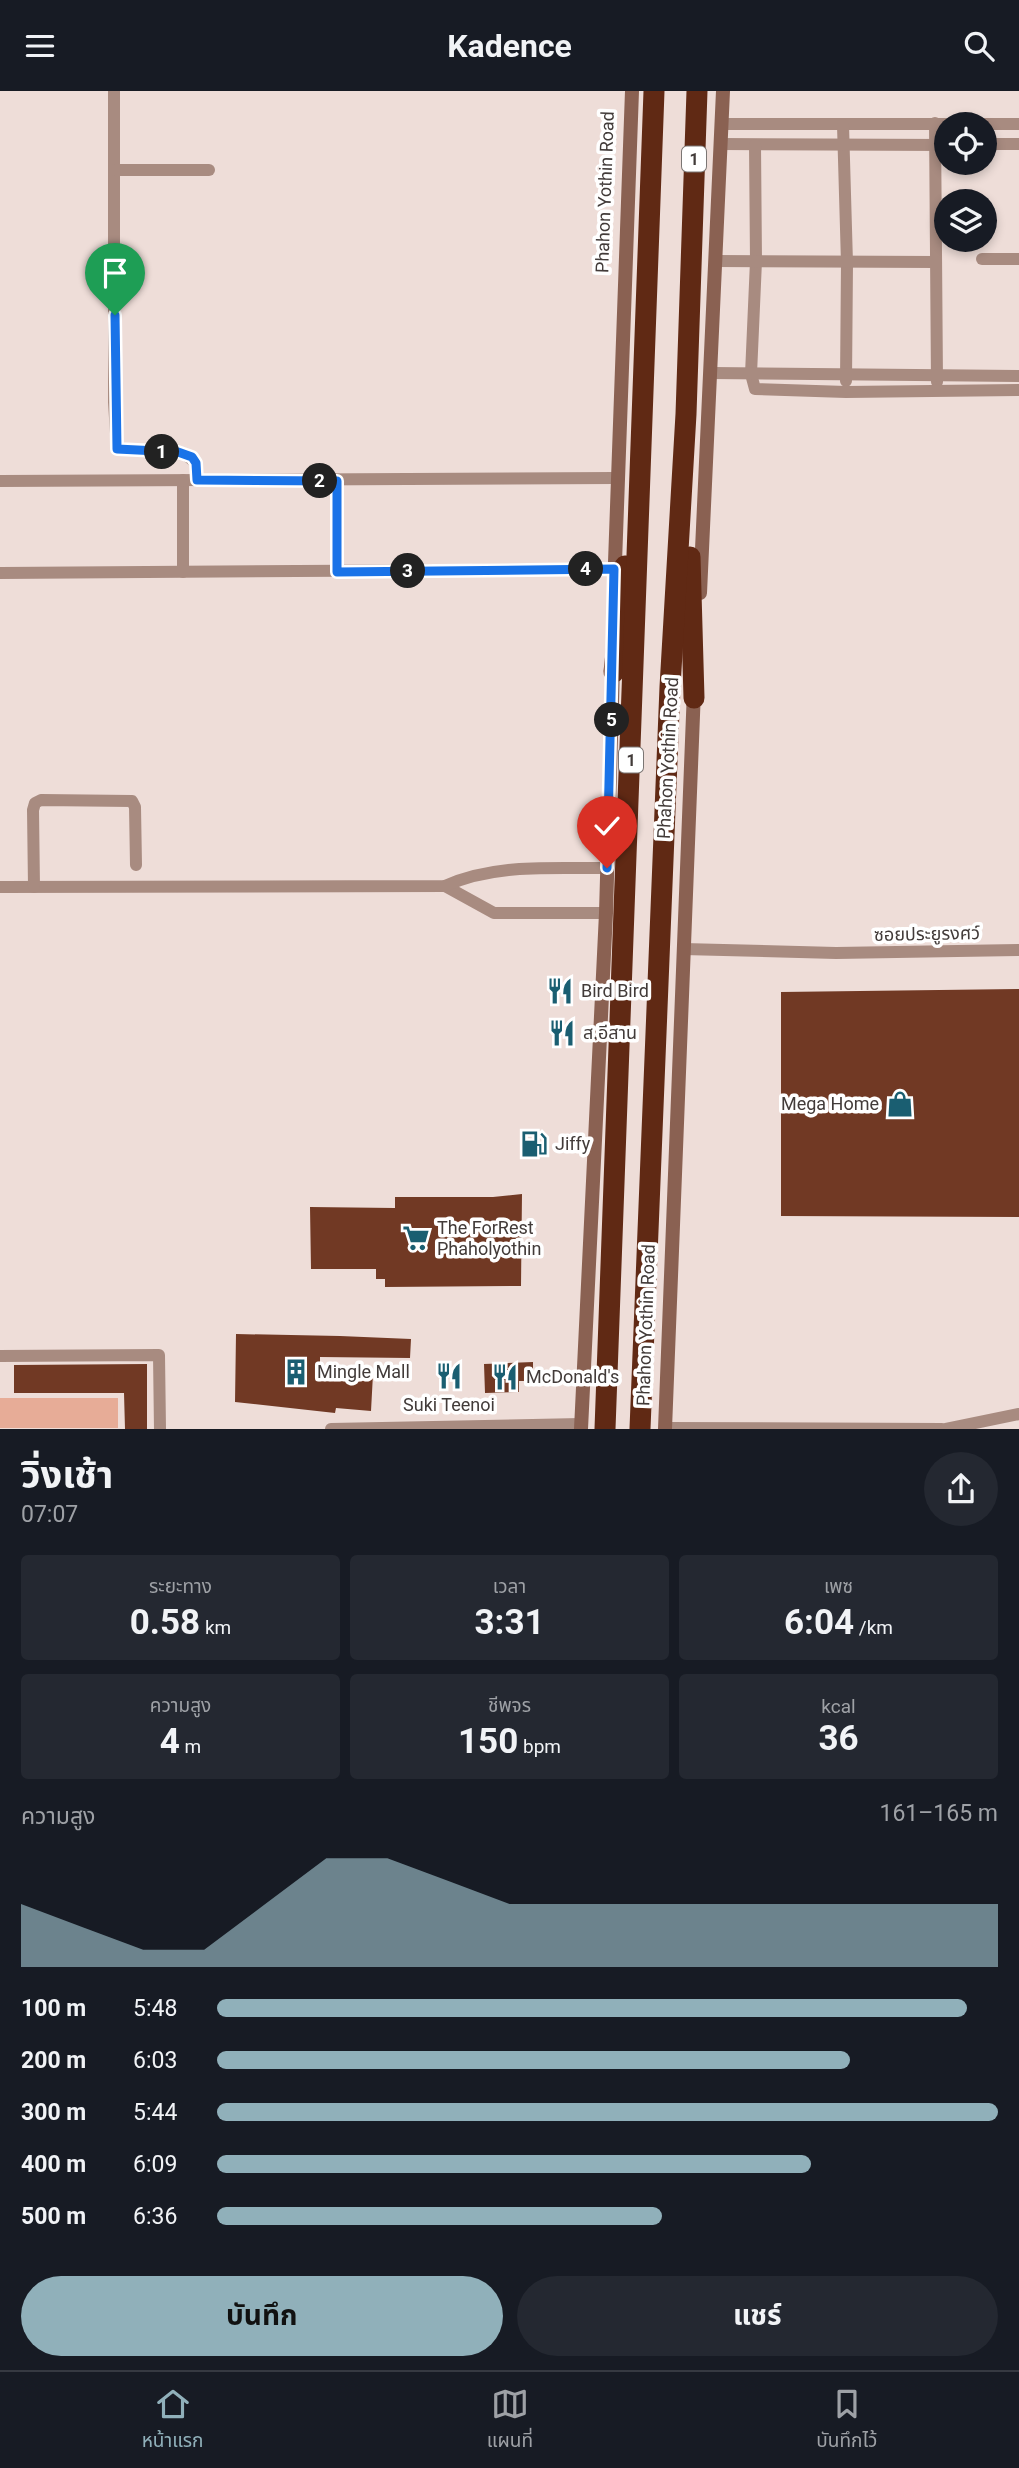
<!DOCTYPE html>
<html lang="th">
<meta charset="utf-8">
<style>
:root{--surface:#171b24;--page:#242831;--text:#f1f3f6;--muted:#9ea1a6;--line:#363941;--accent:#90b0ba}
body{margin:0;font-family:Roboto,"Noto Sans Thai",sans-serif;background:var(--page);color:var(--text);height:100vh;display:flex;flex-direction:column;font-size:26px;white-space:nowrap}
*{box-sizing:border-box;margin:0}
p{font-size:23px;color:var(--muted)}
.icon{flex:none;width:38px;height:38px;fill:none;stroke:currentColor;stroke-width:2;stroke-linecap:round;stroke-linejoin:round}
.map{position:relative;height:1338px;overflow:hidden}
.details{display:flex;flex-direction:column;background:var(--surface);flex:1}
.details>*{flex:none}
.fabs{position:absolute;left:934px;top:21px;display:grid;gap:14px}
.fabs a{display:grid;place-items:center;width:63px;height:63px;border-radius:50%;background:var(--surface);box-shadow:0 4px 10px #0003;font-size:35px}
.pin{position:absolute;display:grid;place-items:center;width:60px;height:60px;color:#fff;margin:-72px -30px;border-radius:50% 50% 50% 0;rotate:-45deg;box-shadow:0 0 7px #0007}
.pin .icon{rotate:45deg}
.km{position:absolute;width:35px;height:35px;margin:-18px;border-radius:50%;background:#222;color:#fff;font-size:19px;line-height:35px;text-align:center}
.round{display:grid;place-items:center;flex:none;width:74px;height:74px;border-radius:37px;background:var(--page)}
.summary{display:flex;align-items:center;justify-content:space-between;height:119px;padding:0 21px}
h1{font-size:38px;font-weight:700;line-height:52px}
.figures{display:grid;grid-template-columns:repeat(3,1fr);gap:10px;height:119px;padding:7px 21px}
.figures div{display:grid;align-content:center;border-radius:7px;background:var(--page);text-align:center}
.figures b{font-size:35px;font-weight:700}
.figures small{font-size:19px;font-weight:400}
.figures p{font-size:19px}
.chart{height:196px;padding:14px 21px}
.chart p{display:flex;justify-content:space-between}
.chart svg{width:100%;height:126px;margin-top:7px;fill:var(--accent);opacity:.7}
.button{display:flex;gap:14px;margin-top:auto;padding:14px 21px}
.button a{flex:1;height:80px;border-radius:42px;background:var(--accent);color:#111;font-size:28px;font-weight:700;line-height:80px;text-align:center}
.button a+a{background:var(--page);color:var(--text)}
ul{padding:0 21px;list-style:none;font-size:23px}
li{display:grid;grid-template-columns:112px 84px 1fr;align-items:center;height:52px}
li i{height:18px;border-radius:9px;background:var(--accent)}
header{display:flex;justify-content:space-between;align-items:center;height:91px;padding:0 21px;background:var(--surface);font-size:32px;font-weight:700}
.tab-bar{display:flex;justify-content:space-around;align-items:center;height:98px;border-top:2px solid var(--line);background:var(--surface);font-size:19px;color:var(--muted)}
.tab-bar a{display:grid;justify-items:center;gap:4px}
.tab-bar .selected{color:var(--accent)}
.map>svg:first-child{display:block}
</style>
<header><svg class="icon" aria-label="menu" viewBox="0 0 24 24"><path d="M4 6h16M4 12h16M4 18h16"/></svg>Kadence<svg class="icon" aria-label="search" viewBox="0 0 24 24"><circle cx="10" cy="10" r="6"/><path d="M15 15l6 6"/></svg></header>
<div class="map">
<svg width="1019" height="1338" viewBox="0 0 1019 1338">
<rect width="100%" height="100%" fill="#eeddd8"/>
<rect fill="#e7ac97" x="0" y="1307" width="118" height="30"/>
<g fill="#713924">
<path d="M 1019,898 L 1019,1126 L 781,1125 L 781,901 Z"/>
<path d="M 522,1103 L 521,1195 L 385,1196 L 385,1188 L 376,1188 L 376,1178 L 311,1178 L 310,1116 L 395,1117 L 395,1106 L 493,1106 Z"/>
<path d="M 236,1243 L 340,1245 L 411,1248 L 410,1267 L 320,1266 L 320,1276 L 373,1283 L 371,1320 L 336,1317 L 335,1322 L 235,1311 Z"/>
<path d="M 533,1271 L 533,1281 L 527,1282 L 526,1290 L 519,1290 L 519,1301 L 485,1302 L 484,1273 Z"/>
<path d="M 147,1273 L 147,1338 L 125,1338 L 124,1302 L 14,1302 L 14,1274 Z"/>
</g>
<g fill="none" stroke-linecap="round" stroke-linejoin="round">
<g stroke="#a88b80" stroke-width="12">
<path d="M 114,0 L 114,311 L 117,358 L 178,361 L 185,363 L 196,372 L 197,389"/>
<path d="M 935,32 L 937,291"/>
<path d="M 721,33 L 1019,33"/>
<path d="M 843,34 L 847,172 L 846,290"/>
<path d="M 721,53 L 947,54"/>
<path d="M 985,53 L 1019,53"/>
<path d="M 755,54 L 756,170 L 751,283 L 755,298 L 846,301 L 1019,299"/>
<path d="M 115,79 L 209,79"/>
<path d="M 982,168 L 1019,168"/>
<path d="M 716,170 L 936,171"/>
<path d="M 712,282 L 1019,285"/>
<path d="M 183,389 L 183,481"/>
<path d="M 0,390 L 615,387"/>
<path d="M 336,390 L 336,481"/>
<path d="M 0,482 L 614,478"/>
<path d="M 445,795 L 494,822 L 606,822"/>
<path d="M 0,796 L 445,795 C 495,772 553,778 607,777"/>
<path d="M 34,796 L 33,719 L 35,712 L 41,709 L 132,710 L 135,716 L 136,774"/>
<path d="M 683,858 L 836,862 L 1019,859"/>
<path d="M 0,1265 L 159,1264 L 160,1338"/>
<path d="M 665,1337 L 942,1338"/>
<path d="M 331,1338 L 581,1333"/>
<path d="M 946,1338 L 1019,1323"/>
</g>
<g stroke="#8a6152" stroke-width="14">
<path d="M 614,499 L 632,0"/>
<path d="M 700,502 L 723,0"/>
<path d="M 581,1338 L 606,822 L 613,575"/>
<path d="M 665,1338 L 694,599"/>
</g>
<g stroke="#602914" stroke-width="21">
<path d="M 690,466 L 694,607"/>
<path d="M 614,581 L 625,475"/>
<path d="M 605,1338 L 654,0"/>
<path d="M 640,1338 L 670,596 L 686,323 L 697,0"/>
</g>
</g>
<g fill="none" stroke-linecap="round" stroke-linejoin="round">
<g stroke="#fff" stroke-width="14">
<path id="route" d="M 115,224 L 117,358 L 178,361 L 192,366 L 196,372 L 197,389 L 337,390 L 337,481 L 614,478 L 607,777"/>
</g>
<use href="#route" stroke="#1a73e8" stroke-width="9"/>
</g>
<defs>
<g id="restaurant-bare" transform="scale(2.1)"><path d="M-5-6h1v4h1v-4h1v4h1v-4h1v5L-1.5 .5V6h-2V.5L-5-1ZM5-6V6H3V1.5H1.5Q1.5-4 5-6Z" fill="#1a5e71" stroke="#fff" stroke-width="2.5" paint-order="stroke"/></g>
<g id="shop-bare" transform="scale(2.1)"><path d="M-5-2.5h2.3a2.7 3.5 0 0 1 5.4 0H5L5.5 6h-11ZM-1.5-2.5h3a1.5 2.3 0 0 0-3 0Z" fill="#1a5e71" stroke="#fff" stroke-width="2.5" paint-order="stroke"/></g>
<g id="fuel-bare" transform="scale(2.1)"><path d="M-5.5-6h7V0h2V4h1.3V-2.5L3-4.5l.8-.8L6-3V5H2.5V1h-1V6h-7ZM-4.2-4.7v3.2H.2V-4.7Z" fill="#1a5e71" stroke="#fff" stroke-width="2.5" paint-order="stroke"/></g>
<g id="supermarket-bare" transform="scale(2.1)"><path d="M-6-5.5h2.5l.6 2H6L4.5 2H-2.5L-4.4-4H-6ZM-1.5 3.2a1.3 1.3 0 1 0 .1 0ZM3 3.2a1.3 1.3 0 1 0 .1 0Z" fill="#1a5e71" stroke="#fff" stroke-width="2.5" paint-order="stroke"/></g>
<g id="building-bare" transform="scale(2.1)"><path d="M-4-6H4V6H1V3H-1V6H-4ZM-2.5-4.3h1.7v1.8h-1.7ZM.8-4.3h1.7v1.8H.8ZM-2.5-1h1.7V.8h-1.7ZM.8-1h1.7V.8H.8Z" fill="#1a5e71" stroke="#fff" stroke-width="2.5" paint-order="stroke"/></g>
</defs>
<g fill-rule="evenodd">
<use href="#restaurant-bare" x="560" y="900"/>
<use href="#restaurant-bare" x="562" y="942"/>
<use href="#shop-bare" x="900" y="1013"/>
<use href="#fuel-bare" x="534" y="1053"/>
<use href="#supermarket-bare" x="416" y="1147"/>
<use href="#building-bare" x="296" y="1281"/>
<use href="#restaurant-bare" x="449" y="1285"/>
<use href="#restaurant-bare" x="505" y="1286"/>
</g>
<g text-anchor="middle" stroke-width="7" stroke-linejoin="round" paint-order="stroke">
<g fill="#fff" stroke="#7b7674" stroke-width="2">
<rect x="682" y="55.5" width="24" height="25" rx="5"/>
<rect x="619" y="656.5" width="24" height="25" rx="5"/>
</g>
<g font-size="16" font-weight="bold" fill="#423b39">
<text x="694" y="74">1</text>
<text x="631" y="675">1</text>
</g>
<g font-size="18" fill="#423b39" stroke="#fff">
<text transform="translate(605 101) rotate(-88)" y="6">Phahon Yothin Road</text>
<text transform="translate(668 667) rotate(-87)" y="6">Phahon Yothin Road</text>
<text transform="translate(927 843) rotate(-1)" y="6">ซอยประยูรงศว์</text>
<text transform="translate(646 1234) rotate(-88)" y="6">Phahon Yothin Road</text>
</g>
<g font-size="18" fill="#423b39" stroke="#fff" text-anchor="start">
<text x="581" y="906">Bird Bird</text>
<text x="583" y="948">ส.อีสาน</text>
<text x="879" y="1019" text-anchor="end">Mega Home</text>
<text x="555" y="1059">Jiffy</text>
<text x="437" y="1143">The ForRest<tspan x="437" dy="21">Phaholyothin</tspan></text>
<text x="317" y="1287">Mingle Mall</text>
<text x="526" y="1292">McDonald's</text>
<text x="449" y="1320" text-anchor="middle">Suki Teenoi</text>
</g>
</g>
</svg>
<div class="fabs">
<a><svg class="icon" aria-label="locate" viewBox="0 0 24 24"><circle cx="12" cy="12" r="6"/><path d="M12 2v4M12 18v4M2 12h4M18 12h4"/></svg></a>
<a><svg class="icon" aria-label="layers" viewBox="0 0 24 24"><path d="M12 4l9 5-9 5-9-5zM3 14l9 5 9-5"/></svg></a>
</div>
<div class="pin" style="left:115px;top:224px;background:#1e9e55"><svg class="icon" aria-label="arrive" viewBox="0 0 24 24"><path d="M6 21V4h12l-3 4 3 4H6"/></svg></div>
<div class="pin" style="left:607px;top:777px;background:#d93025"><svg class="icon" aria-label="check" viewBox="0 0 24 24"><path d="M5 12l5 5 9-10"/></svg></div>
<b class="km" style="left:162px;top:361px">1</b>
<b class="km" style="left:320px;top:390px">2</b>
<b class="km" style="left:408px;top:480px">3</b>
<b class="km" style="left:586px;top:478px">4</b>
<b class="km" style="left:612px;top:629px">5</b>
</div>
<section class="details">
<div class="summary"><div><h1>วิ่งเช้า</h1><p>07:07</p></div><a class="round"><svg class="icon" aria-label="share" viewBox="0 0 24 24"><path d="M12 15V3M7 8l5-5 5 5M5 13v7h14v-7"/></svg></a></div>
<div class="figures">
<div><p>ระยะทาง</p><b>0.58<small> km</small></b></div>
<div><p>เวลา</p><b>3:31</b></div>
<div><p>เพซ</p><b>6:04<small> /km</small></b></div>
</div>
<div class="figures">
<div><p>ความสูง</p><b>4<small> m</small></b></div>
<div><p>ชีพจร</p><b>150<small> bpm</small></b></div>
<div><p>kcal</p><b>36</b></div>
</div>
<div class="chart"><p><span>ความสูง</span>161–165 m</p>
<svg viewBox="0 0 160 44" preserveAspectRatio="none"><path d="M0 44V22L10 30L20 38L30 38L40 22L50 6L60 6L70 14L80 22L90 22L100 22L110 22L120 22L130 22L140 22L150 22L160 22V44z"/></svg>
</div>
<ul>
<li><b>100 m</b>5:48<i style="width:96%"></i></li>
<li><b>200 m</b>6:03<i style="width:81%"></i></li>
<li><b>300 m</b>5:44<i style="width:100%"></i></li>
<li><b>400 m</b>6:09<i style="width:76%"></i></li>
<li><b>500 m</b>6:36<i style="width:57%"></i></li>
</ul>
<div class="button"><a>บันทึก</a><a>แชร์</a></div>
</section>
<nav class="tab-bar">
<a class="selected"><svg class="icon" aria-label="home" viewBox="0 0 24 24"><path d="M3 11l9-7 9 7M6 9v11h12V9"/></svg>หน้าแรก</a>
<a><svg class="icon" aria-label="map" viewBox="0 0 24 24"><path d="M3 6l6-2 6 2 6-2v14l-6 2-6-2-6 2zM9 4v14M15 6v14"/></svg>แผนที่</a>
<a><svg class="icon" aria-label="saved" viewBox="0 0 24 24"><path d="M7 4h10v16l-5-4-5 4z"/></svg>บันทึกไว้</a>
</nav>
